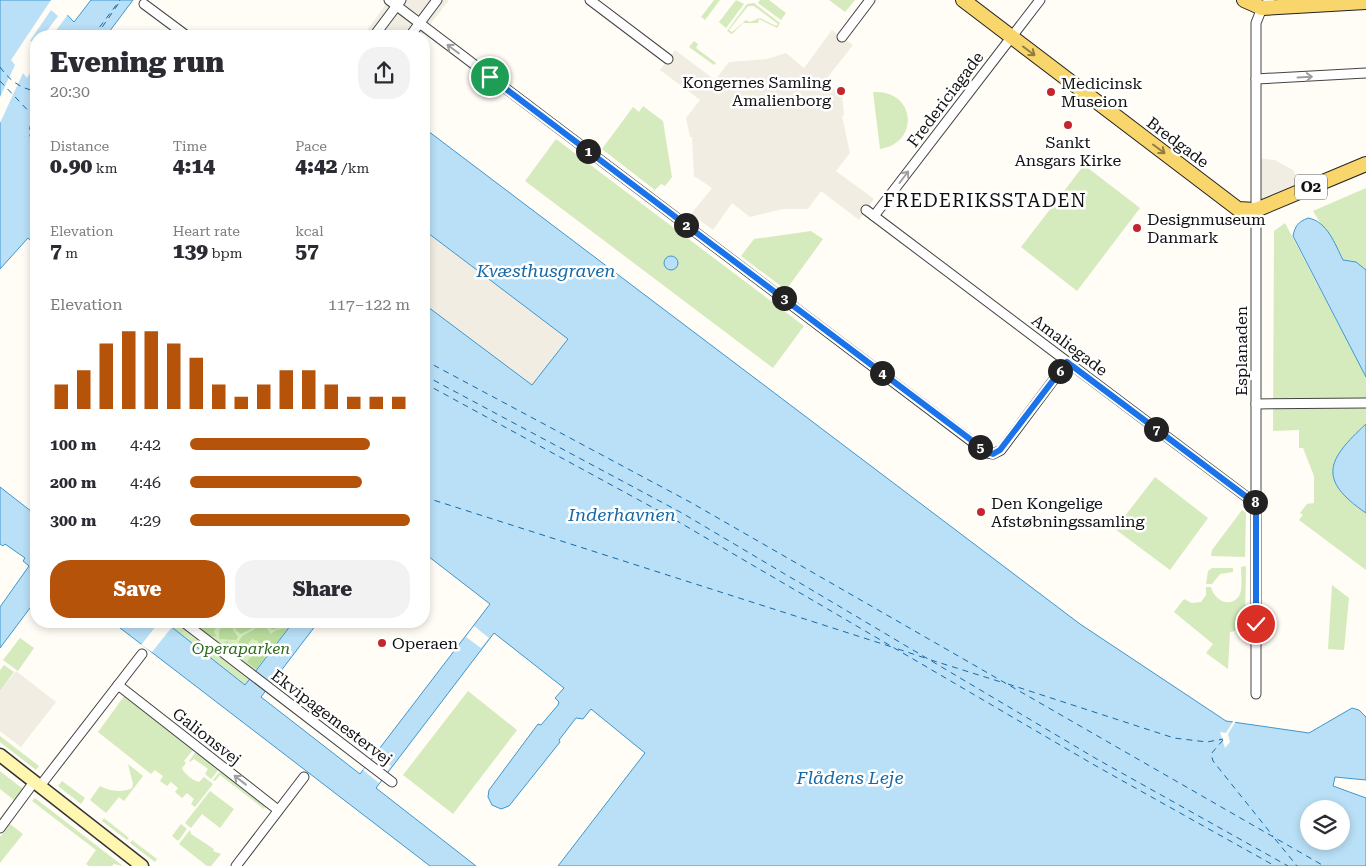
<!DOCTYPE html>
<meta charset="utf-8">
<style>
:root{--surface:#fff;--page:#f2f2f3;--text:#2b2b33;--muted:#7c7c81;--accent:#b45309}
body{margin:0;font-family:"Roboto Serif",serif;background:var(--page);color:var(--text);height:100vh;display:flex;flex-direction:column;font-size:19px;white-space:nowrap}
*{box-sizing:border-box;margin:0}
p{font-size:16px;color:var(--muted)}
.icon{flex:none;width:28px;height:28px;fill:none;stroke:currentColor;stroke-width:2;stroke-linecap:round;stroke-linejoin:round}
.map{position:relative;flex:1;overflow:hidden}
.side{position:absolute;left:30px;top:30px;width:400px;height:598px;display:flex;flex-direction:column;background:var(--surface);border-radius:20px;box-shadow:0 2px 8px #0003}
.side>*{flex:none}
.fabs{position:absolute;left:1300px;top:800px;display:grid;gap:10px}
.fabs a{display:grid;place-items:center;width:50px;height:50px;border-radius:50%;background:var(--surface);box-shadow:0 2px 8px #0003;font-size:25px}
.pin{position:absolute;display:grid;place-items:center;width:42px;height:42px;color:#fff;margin:-21px;border:2px solid #fff;border-radius:50%;box-shadow:0 1px 5px #0007}
.km{position:absolute;width:25px;height:25px;margin:-12px;border-radius:50%;background:#222;color:#fff;font-size:14px;line-height:25px;text-align:center}
.round{display:grid;place-items:center;flex:none;width:52px;height:52px;border-radius:20px;background:var(--page)}
.overview{display:flex;align-items:center;justify-content:space-between;height:85px;padding:0 20px}
h1{font-size:28px;font-weight:800;line-height:38px}
.stats{display:grid;grid-template-columns:repeat(3,1fr);gap:8px;height:85px;padding:5px 20px}
.stats div{display:grid;align-content:center}
.stats b{font-size:21px;font-weight:800}
.stats small{font-size:14px;font-weight:400}
.stats p{font-size:14px}
.chart{height:140px;padding:10px 20px}
.chart p{display:flex;justify-content:space-between}
.chart svg{width:100%;height:90px;margin-top:5px;stroke:var(--accent);stroke-width:6}
.primary-button{display:flex;gap:10px;margin-top:auto;padding:10px 20px}
.primary-button a{flex:1;height:58px;border-radius:20px;background:var(--accent);color:#fff;font-size:20px;font-weight:800;line-height:58px;text-align:center}
.primary-button a+a{background:var(--page);color:var(--text)}
ul{padding:0 20px;list-style:none;font-size:16px}
li{display:grid;grid-template-columns:80px 60px 1fr;align-items:center;height:38px}
li i{height:12px;border-radius:6px;background:var(--accent)}
.map>svg:first-child{display:block}
</style>
<div class="map">
<svg width="1366" height="866" viewBox="0 0 1366 866">
<rect width="100%" height="100%" fill="#fffdf5"/>
<g fill="#d5ebbd" fill-rule="evenodd">
<path d="M 714,0 L 720,0 L 705,20 L 701,17 Z"/>
<path d="M 736,0 L 744,4 L 726,28 L 719,22 Z"/>
<path d="M 760,0 L 769,0 L 786,13 L 781,20 L 758,3 Z"/>
<path d="M 829,0 L 855,0 L 845,12 Z"/>
<path d="M 754,3 L 780,23 L 777,28 L 759,19 L 758,23 L 743,23 L 732,34 L 727,31 L 747,4 ZM 748,6 L 754,6 L 778,24 L 776,26 L 760,18 L 750,22 L 746,20 L 732,32 L 729,30 Z"/>
<path d="M 694,41 L 698,44 L 696,48 L 716,63 L 714,65 L 689,47 Z"/>
<path d="M 873,92 C 915,89 921,142 880,149 Z"/>
<path d="M 643,106 L 663,121 L 672,177 L 665,186 L 661,184 L 655,190 L 602,149 L 633,107 L 639,112 Z"/>
<path d="M 556,139 L 804,326 L 773,368 L 525,181 Z"/>
<path d="M 1084,165 L 1140,208 L 1077,291 L 1021,247 Z"/>
<path d="M 1366,188 L 1366,270 L 1356,262 L 1343,260 L 1313,211 Z"/>
<path d="M 1285,223 L 1366,377 L 1366,424 C 1328,459 1317,479 1366,513 L 1366,570 L 1299,520 L 1303,515 L 1300,513 L 1307,504 L 1314,503 L 1314,476 L 1303,448 L 1299,448 L 1299,430 L 1273,431 L 1274,231 Z"/>
<path d="M 811,231 L 823,239 L 786,290 L 741,256 L 754,239 Z"/>
<path d="M 1155,477 L 1208,518 L 1170,570 L 1115,529 Z"/>
<path d="M 1242,510 L 1246,513 L 1245,557 L 1211,556 L 1212,550 Z"/>
<path d="M 1246,566 L 1245,622 L 1235,624 L 1235,631 L 1230,632 L 1228,669 L 1206,653 L 1213,644 L 1174,612 L 1184,599 L 1192,603 L 1201,602 L 1206,595 L 1206,587 L 1211,587 C 1214,600 1230,609 1239,596 C 1243,589 1241,575 1241,567 Z"/>
<path d="M 1212,568 L 1233,568 L 1233,572 L 1220,574 L 1212,584 L 1206,584 L 1208,571 Z"/>
<path d="M 1332,585 L 1349,598 L 1344,650 L 1328,649 Z"/>
<path d="M 164,621 L 294,621 L 245,685 Z"/>
<path d="M 20,638 L 34,648 L 18,671 L 3,660 Z"/>
<path d="M 4,665 L 14,672 L 0,691 L 0,670 Z"/>
<path d="M 468,691 L 517,730 L 453,814 L 403,775 Z"/>
<path d="M 125,695 L 194,749 L 184,761 L 186,763 L 182,768 C 184,774 194,781 199,782 L 204,777 L 213,784 L 195,807 L 191,804 L 194,799 L 187,793 L 182,798 L 175,792 L 178,788 L 171,782 L 167,786 L 160,781 L 163,776 L 155,770 L 151,774 L 98,732 Z"/>
<path d="M 0,736 L 39,766 L 36,770 L 0,742 Z"/>
<path d="M 196,751 L 219,769 L 211,779 L 205,774 L 208,769 L 194,759 L 190,762 L 189,761 Z"/>
<path d="M 128,764 L 143,776 L 124,801 L 119,797 L 106,813 L 90,800 L 100,786 C 108,791 124,793 132,788 L 133,784 Z"/>
<path d="M 222,769 L 266,806 L 264,809 L 220,775 L 215,781 L 213,780 Z"/>
<path d="M 0,771 L 23,789 L 14,800 L 0,789 Z"/>
<path d="M 62,781 L 85,798 L 81,804 L 58,786 Z"/>
<path d="M 210,791 L 234,809 L 220,828 L 202,814 L 191,828 L 185,823 Z"/>
<path d="M 35,798 L 123,866 L 114,864 L 112,866 L 89,866 L 86,864 L 96,850 L 32,801 Z"/>
<path d="M 104,818 L 129,838 L 127,840 L 102,821 Z"/>
<path d="M 10,824 L 23,834 L 0,863 L 0,837 Z"/>
<path d="M 181,824 L 187,829 L 178,841 L 172,836 Z"/>
<path d="M 190,830 L 191,834 L 214,849 L 213,851 L 221,854 L 211,866 L 207,866 L 179,844 Z"/>
<path d="M 132,840 L 157,859 L 155,862 L 130,843 Z"/>
</g>
<g fill="#b9dc9c">
<path d="M 202,621 L 217,624 L 218,628 L 216,627 L 214,632 L 217,637 L 211,636 L 209,639 L 194,625 L 201,624 Z"/>
<path d="M 225,621 L 232,621 L 234,624 L 233,630 L 238,637 L 236,640 L 219,639 L 219,631 Z"/>
<path d="M 236,621 L 261,621 L 253,628 L 241,634 L 235,630 L 238,624 Z"/>
<path d="M 263,621 L 288,621 L 286,625 L 272,630 Z"/>
<path d="M 258,625 L 266,627 L 271,634 L 276,630 L 288,628 L 256,669 L 247,662 L 259,646 L 258,641 L 252,639 L 236,657 L 227,653 L 229,649 L 223,644 L 227,641 L 230,644 L 238,644 C 242,631 251,635 258,625 Z"/>
</g>
<g fill="#f1ede2">
<path d="M 389,0 L 449,0 L 421,36 L 363,36 Z"/>
<path d="M 832,30 L 853,45 L 824,82 L 842,96 L 844,115 L 842,116 L 850,153 L 836,171 L 874,199 L 859,220 L 821,191 L 808,209 L 783,209 L 750,217 L 732,203 L 713,230 L 691,214 L 712,188 L 694,176 L 692,137 L 690,137 L 686,118 L 700,100 L 660,70 L 675,50 L 715,80 L 729,62 L 767,59 L 786,53 L 804,68 Z"/>
<path d="M 1256,158 L 1275,160 L 1293,170 L 1304,190 L 1256,210 Z"/>
<path d="M 424,230 L 568,339 L 532,385 L 424,304 Z"/>
<path d="M 16,671 L 56,702 L 21,747 L 0,731 L 0,691 Z"/>
</g>
<g fill="#b9e0f7" stroke="#3f96cf" fill-rule="evenodd">
<path d="M 0,0 L 53,0 L 74,22 L 91,0 L 133,0 L 106,36 L 36,36 L 36,245 L 28,238 L 0,269 Z"/>
<path d="M 424,128 L 1080,624 L 1226,721 L 1309,733 L 1352,708 L 1359,710 L 1366,717 L 1366,780 L 1335,777 L 1333,786 L 1366,798 L 1366,866 L 558,866 L 645,753 L 591,709 L 583,719 L 576,718 L 559,740 L 560,742 L 509,806 L 501,809 L 492,805 L 488,797 L 489,790 L 538,724 L 541,725 L 558,705 L 559,702 L 555,698 L 564,688 L 494,633 L 376,788 L 476,866 L 430,866 L 111,621 L 164,621 L 245,685 L 294,621 L 319,621 L 261,697 L 360,774 L 490,604 L 424,553 L 424,304 L 532,385 L 568,339 L 424,230 ZM 1309,809 L 1341,809 L 1341,841 L 1309,841 Z"/>
<path d="M 1308,218 C 1327,221 1335,244 1343,260 L 1356,262 L 1366,270 L 1366,377 L 1293,236 C 1295,226 1298,222 1308,218 Z"/>
<circle cx="671" cy="263" r="7"/>
<path d="M 1366,424 L 1366,513 C 1316,479 1328,459 1366,424 Z"/>
<path d="M 0,487 L 36,515 L 36,600 L 0,648 L 0,607 L 29,566 L 23,561 L 25,558 L 5,544 L 3,546 L 0,544 Z"/>
</g>
<g fill="#fffdf5">
<path d="M 51,0 L 57,0 L 69,13 L 52,36 L 43,36 L 58,16 L 51,10 L 30,41 L 36,42 L 36,62 L 27,78 L 23,73 L 0,123 L 0,97 L 15,65 L 11,60 Z"/>
<path d="M 160,621 L 164,621 L 172,627 L 152,652 L 141,645 Z"/>
<path d="M 474,626 L 489,638 L 481,648 L 466,637 Z"/>
<path d="M 1234,720 L 1236,721 L 1228,734 L 1230,742 L 1225,748 L 1220,732 L 1226,733 Z"/>
<path d="M 376,755 L 391,766 L 379,783 L 363,770 Z"/>
</g>
<g fill="none" stroke-linecap="round" stroke-linejoin="round">
<g stroke="#1768a6" stroke-width="1" stroke-dasharray="6 5" stroke-linecap="butt">
<path d="M 93,36 L 120,0"/>
<path d="M 96,36 L 121,0"/>
<path d="M 0,67 C 9,80 21,89 36,91"/>
<path d="M 0,81 L 36,119"/>
<path d="M 36,114 C 30,123 25,136 36,144"/>
<path d="M 36,124 L 36,133"/>
<path d="M 424,360 L 690,502 L 1324,866"/>
<path d="M 424,375 L 682,513 L 1095,758 L 1288,866"/>
<path d="M 424,383 L 672,518 L 1096,766 L 1275,866"/>
<path d="M 424,497 L 892,647"/>
<path d="M 898,649 L 925,658"/>
<path d="M 931,660 L 1001,682"/>
<path d="M 1008,684 L 1174,738 L 1207,742 L 1223,739"/>
<path d="M 1223,740 L 1211,754 L 1213,761 L 1273,836"/>
<path d="M 1275,839 L 1297,866"/>
</g>
<g stroke="#444" stroke-width="11">
<g id="street">
<path d="M 389,0 L 987,453 L 993,454 L 1001,450 L 1067,362"/>
<path d="M 590,0 L 668,59"/>
<path d="M 144,4 L 187,36"/>
<path d="M 374,36 L 401,0"/>
<path d="M 410,36 L 437,0"/>
<path d="M 842,37 L 870,0"/>
<path d="M 1256,79 L 1366,73"/>
<path d="M 866,210 L 1256,504"/>
<path d="M 874,216 L 1040,0"/>
<path d="M 1256,404 L 1366,403"/>
<path d="M 182,621 L 392,782"/>
<path d="M 118,685 L 278,810"/>
<path d="M 1256,694 L 1256,23 L 1262,8 L 1270,0"/>
<path d="M 40,786 L 142,654"/>
<path d="M 0,828 L 34,782"/>
<path d="M 236,866 L 304,777"/>
</g>
</g>
<g stroke="#333" stroke-width="15">
<path id="secondary" d="M 0,755 L 142,866"/>
</g>
<g stroke="#222" stroke-width="16">
<g id="primary">
<path d="M 963,0 L 1238,209 L 1256,210 L 1366,164"/>
<path d="M 1244,0 L 1262,8 L 1366,2"/>
</g>
</g>
<use href="#street" stroke="#fff" stroke-width="9"/>
<use href="#secondary" stroke="#fff6b0" stroke-width="12"/>
<use href="#primary" stroke="#f9d66b" stroke-width="14"/>
</g>
<defs><path id="oneway-shaft" d="M-6 0H5M1.5-3L5.5 0L1.5 3" fill="none" stroke-width="1.6" stroke-linecap="round" stroke-linejoin="round" transform="scale(1.25)"/></defs>
<g stroke="#a0a0a0">
<use href="#oneway-shaft" transform="translate(453 49) rotate(-143)"/>
<use href="#oneway-shaft" transform="translate(1305 77) rotate(-3)"/>
<use href="#oneway-shaft" transform="translate(904 177) rotate(-53)"/>
<use href="#oneway-shaft" transform="translate(240 780) rotate(-142)"/>
</g>
<g stroke="#917d42">
<use href="#oneway-shaft" transform="translate(1029 51) rotate(37)"/>
<use href="#oneway-shaft" transform="translate(1159 149) rotate(37)"/>
</g>
<g fill="none" stroke-linecap="round" stroke-linejoin="round">
<g stroke="#fff" stroke-width="10">
<path id="route" d="M 490,77 L 987,452 L 993,454 L 1000,450 L 1067,362 L 1256,504 L 1256,624"/>
</g>
<use href="#route" stroke="#1a73e8" stroke-width="6"/>
</g>
<g fill="#c4262e" stroke="#fff" stroke-width="2">
<circle cx="841" cy="91" r="5"/>
<circle cx="1051" cy="92" r="5"/>
<circle cx="1068" cy="125" r="5"/>
<circle cx="1137" cy="228" r="5"/>
<circle cx="981" cy="512" r="5"/>
<circle cx="382" cy="643" r="5"/>
</g>
<g text-anchor="middle" stroke-width="5" stroke-linejoin="round" paint-order="stroke">
<rect fill="#fff" stroke="#585858" stroke-width="1" x="1295" y="174.5" width="32" height="25" rx="4"/>
<g font-size="15" font-weight="bold" fill="#111">
<text x="1311" y="192">O2</text>
</g>
<g font-size="16" fill="#111" stroke="#fff" text-anchor="start">
<text x="831" y="88" text-anchor="end">Kongernes Samling<tspan x="831" dy="18">Amalienborg</tspan></text>
<text x="1061" y="89">Medicinsk<tspan x="1061" dy="18">Museion</tspan></text>
<text x="1068" y="148" text-anchor="middle">Sankt<tspan x="1068" dy="18">Ansgars Kirke</tspan></text>
<text x="1147" y="225">Designmuseum<tspan x="1147" dy="18">Danmark</tspan></text>
<text x="991" y="509">Den Kongelige<tspan x="991" dy="18">Afstøbningssamling</tspan></text>
<text x="392" y="649">Operaen</text>
</g>
<g font-size="16" fill="#111" stroke="#fff">
<text transform="translate(945 99) rotate(-53)" y="6">Fredericiagade</text>
<text transform="translate(1178 142) rotate(37)" y="6">Bredgade</text>
<text transform="translate(1070 345) rotate(37)" y="6">Amaliegade</text>
<text transform="translate(1241 351) rotate(-90)" y="6">Esplanaden</text>
<text transform="translate(332 717) rotate(37)" y="6">Ekvipagemestervej</text>
<text transform="translate(207 736) rotate(38)" y="6">Galionsvej</text>
</g>
<g font-size="16" font-style="italic" fill="#2f6b1f" stroke="#fff">
<text x="241" y="654">Operaparken</text>
</g>
<g font-size="18" font-style="italic" fill="#1768a6" stroke="#fff">
<text x="546" y="277">Kvæsthusgraven</text>
<text x="622" y="521">Inderhavnen</text>
<text x="850" y="784">Flådens Leje</text>
</g>
<g font-size="19" letter-spacing="1" fill="#111" stroke="#fff">
<text x="985" y="207">FREDERIKSSTADEN</text>
</g>
</g>
</svg>
<div class="fabs">
<a><svg class="icon" aria-label="layers" viewBox="0 0 24 24"><path d="M12 4l9 5-9 5-9-5zM3 14l9 5 9-5"/></svg></a>
</div>
<div class="pin" style="left:490px;top:77px;background:#1e9e55"><svg class="icon" aria-label="arrive" viewBox="0 0 24 24"><path d="M6 21V4h12l-3 4 3 4H6"/></svg></div>
<div class="pin" style="left:1256px;top:624px;background:#d93025"><svg class="icon" aria-label="check" viewBox="0 0 24 24"><path d="M5 12l5 5 9-10"/></svg></div>
<b class="km" style="left:588px;top:151px">1</b>
<b class="km" style="left:686px;top:225px">2</b>
<b class="km" style="left:784px;top:298px">3</b>
<b class="km" style="left:882px;top:373px">4</b>
<b class="km" style="left:980px;top:447px">5</b>
<b class="km" style="left:1060px;top:371px">6</b>
<b class="km" style="left:1156px;top:429px">7</b>
<b class="km" style="left:1255px;top:502px">8</b>
<section class="side">
<div class="overview"><div><h1>Evening run</h1><p>20:30</p></div><a class="round"><svg class="icon" aria-label="share" viewBox="0 0 24 24"><path d="M12 15V3M7 8l5-5 5 5M5 13v7h14v-7"/></svg></a></div>
<div class="stats">
<div><p>Distance</p><b>0.90<small> km</small></b></div>
<div><p>Time</p><b>4:14</b></div>
<div><p>Pace</p><b>4:42<small> /km</small></b></div>
</div>
<div class="stats">
<div><p>Elevation</p><b>7<small> m</small></b></div>
<div><p>Heart rate</p><b>139<small> bpm</small></b></div>
<div><p>kcal</p><b>57</b></div>
</div>
<div class="chart"><p><span>Elevation</span>117–122 m</p>
<svg viewBox="0 0 160 44" preserveAspectRatio="none"><path d="M5 44V32M15 44V25M25 44V12M35 44V6M45 44V6M55 44V12M65 44V19M75 44V32M85 44V38M95 44V32M105 44V25M115 44V25M125 44V32M135 44V38M145 44V38M155 44V38"/></svg>
</div>
<ul>
<li><b>100 m</b>4:42<i style="width:82%"></i></li>
<li><b>200 m</b>4:46<i style="width:78%"></i></li>
<li><b>300 m</b>4:29<i style="width:100%"></i></li>
</ul>
<div class="primary-button"><a>Save</a><a>Share</a></div>
</section>
</div>
